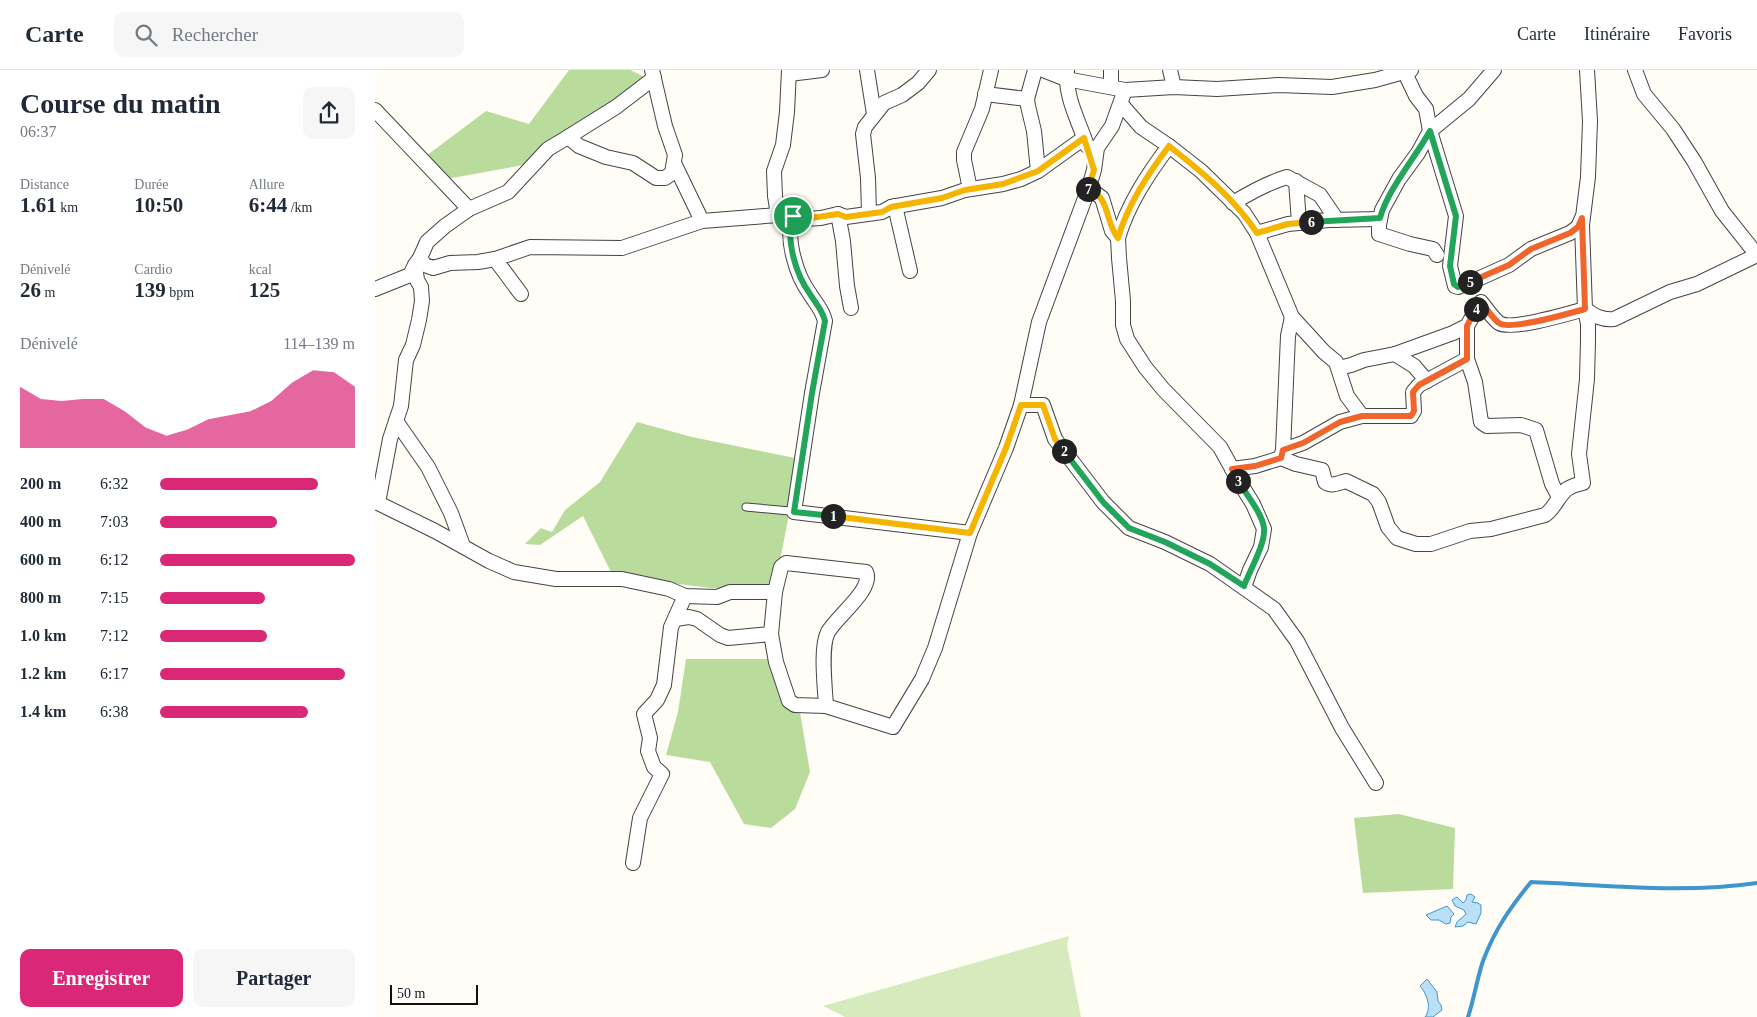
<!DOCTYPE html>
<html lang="fr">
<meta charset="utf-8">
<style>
:root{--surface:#fff;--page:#f6f6f7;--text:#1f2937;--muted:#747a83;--line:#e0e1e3;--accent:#db2777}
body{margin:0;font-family:Georgia,serif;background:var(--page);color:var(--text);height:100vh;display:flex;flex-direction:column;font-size:19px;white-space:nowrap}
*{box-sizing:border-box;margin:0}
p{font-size:16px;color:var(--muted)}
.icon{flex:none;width:28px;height:28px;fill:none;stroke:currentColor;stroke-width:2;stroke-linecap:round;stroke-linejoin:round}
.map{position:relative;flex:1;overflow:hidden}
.side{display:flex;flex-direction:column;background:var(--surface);width:375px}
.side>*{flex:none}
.scale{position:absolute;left:15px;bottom:12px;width:88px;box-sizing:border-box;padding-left:5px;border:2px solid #111;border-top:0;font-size:14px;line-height:18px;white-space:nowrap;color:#111;-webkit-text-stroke:4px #fff;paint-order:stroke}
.pin{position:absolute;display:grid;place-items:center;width:42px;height:42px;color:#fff;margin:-21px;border:2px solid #fff;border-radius:50%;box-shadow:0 1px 5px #0007}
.km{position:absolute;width:25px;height:25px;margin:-12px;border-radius:50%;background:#222;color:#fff;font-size:14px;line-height:25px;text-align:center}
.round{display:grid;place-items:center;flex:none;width:52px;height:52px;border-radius:10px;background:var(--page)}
.headline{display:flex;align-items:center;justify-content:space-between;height:85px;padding:0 20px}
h1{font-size:28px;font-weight:800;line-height:38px}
.figures{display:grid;grid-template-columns:repeat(3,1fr);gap:8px;height:85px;padding:5px 20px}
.figures div{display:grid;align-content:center}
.figures b{font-size:21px;font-weight:800}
.figures small{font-size:14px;font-weight:400}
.figures p{font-size:14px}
.chart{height:140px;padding:10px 20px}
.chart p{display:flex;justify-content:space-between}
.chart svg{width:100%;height:90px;margin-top:5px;fill:var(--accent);opacity:.7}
.cta{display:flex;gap:10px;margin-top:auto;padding:10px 20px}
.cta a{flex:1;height:58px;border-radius:10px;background:var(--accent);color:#fff;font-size:20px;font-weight:800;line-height:58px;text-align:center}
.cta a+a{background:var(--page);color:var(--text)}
ul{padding:0 20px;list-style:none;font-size:16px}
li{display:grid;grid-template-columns:80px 60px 1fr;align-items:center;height:38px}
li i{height:12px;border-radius:6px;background:var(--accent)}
header{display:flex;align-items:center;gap:30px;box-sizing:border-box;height:70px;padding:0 25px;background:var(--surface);border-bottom:1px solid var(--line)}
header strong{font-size:24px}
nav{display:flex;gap:28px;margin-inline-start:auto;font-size:18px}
.search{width:350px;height:45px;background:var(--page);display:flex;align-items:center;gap:12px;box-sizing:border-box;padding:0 18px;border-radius:10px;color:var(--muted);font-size:19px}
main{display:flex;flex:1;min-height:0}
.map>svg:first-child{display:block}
</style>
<header>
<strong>Carte</strong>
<div class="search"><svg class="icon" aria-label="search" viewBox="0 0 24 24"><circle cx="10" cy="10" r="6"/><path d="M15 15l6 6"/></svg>Rechercher</div>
<nav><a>Carte</a><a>Itinéraire</a><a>Favoris</a></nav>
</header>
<main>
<section class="side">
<div class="headline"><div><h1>Course du matin</h1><p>06:37</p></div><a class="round"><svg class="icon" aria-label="share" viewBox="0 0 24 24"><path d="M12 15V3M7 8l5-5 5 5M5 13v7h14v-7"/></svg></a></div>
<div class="figures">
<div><p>Distance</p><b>1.61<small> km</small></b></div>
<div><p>Durée</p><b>10:50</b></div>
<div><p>Allure</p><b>6:44<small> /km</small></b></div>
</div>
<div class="figures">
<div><p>Dénivelé</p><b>26<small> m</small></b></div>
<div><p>Cardio</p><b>139<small> bpm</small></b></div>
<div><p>kcal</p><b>125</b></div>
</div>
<div class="chart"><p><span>Dénivelé</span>114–139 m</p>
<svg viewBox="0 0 160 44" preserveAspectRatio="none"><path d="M0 44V14L10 20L20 21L30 20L40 20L50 26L60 34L70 38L80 35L90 30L100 28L110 26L120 21L130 12L140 6L150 7L160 14V44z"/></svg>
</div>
<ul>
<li><b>200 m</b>6:32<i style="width:81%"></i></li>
<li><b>400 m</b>7:03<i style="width:60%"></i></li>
<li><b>600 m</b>6:12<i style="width:100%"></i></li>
<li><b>800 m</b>7:15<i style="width:54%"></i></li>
<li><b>1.0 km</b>7:12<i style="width:55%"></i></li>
<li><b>1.2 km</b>6:17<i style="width:95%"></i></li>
<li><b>1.4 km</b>6:38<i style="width:76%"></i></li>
</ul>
<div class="cta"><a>Enregistrer</a><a>Partager</a></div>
</section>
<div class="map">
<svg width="1382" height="947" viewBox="0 0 1382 947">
<rect width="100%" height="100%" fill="#fffdf5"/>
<path fill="#d5ebbd" d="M 694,866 L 692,875 L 706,947 L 470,947 L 448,936 Z"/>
<g fill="#b9dc9c">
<path d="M 194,0 L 255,0 L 270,7 L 159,93 L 66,110 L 47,89 L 111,41 L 154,54 Z"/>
<path d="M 262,352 L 317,367 L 425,389 L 399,521 L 336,518 L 238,506 L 208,446 L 165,475 L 150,474 L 166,458 L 177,462 L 190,440 L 225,412 Z"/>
<path d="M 311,589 L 401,589 L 425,642 L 435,702 L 420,739 L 396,758 L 369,754 L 335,692 L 291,685 L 303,642 Z"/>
<path d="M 1024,744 L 1080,758 L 1078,819 L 988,823 L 979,748 Z"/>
</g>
<g fill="#b9e0f7" stroke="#3f96cf">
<path d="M 1096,824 L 1100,827 L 1097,832 L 1103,833 L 1106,835 L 1106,843 L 1101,854 L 1093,852 L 1088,856 L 1080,857 L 1082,852 L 1091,844 L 1089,840 L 1080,836 L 1077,830 L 1082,827 L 1088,833 L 1091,830 L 1092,825 Z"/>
<path d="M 1072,836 L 1079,844 L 1076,847 L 1075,853 L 1071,854 L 1064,850 L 1056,850 L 1051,845 Z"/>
<path d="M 1052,909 L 1062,922 L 1063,931 L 1066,935 L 1067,940 L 1058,947 L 1050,947 C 1057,938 1052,924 1045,916 Z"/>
</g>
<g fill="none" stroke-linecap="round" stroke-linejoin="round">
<path stroke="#3f96cf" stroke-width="4" d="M 1093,947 C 1099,929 1102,909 1108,891 C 1120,859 1135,838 1156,812 C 1231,815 1308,824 1382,813"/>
<g stroke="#444" stroke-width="9">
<path id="lane" d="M 371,437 L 415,441 L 419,442"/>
</g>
<g stroke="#444" stroke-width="16">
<g id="street">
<path d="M 492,0 L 499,44"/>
<path d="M 660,0 L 652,29 L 653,36 L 659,61 L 663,101"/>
<path d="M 668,0 L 691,9 L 750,20 L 799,17 L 842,19 L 903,15 L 957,17 L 1000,10 L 1036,0"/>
<path d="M 736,0 L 736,17"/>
<path d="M 795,0 L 799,17"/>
<path d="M 692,1 C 690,28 704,51 712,76"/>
<path d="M 1030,3 L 1041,26 L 1051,39 L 1055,61 L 1081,146 L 1075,196 L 1080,216 L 1083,217 L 1096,212 L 1134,195 L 1156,179 L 1195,163 L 1203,157 L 1207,148"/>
<path d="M 414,4 L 447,0"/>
<path d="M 610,24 L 652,29"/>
<path d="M 746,34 L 766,57 L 794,76 L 826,101 L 869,143 L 882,163 L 917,247 L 949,282 L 961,292 L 972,326 L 987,346"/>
<path d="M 0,40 L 94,139"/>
<path d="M 193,67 L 241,37 L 279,8"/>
<path d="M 299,93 L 327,151"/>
<path d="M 921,111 L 924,153"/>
<path d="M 595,119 L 589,90 L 589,82 L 607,39 L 616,0"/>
<path d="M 713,120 L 719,122 L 727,128 L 737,161 L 743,168 L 744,188 L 748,231 L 748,255 L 752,269 L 770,297 L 788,319 L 845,377 L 865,413 L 878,434 L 889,459 L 886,477 L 875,500 L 869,517"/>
<path d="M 858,133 C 876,122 892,113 912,107 L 945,125 L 962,150"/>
<path d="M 520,136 L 535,201"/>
<path d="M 494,143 L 493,108 L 488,64 L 490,57 L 509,33 L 527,25 L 543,13 L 554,0"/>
<path d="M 463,144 L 468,171 L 472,216 L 476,238"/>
<path d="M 403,145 L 400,126 L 399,101 L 408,75 L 412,42 L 414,0"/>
<path d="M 418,146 C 410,168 421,205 435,224 C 441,234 447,239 450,251 L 437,323 L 419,442 L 595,463"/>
<path d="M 882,163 L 913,154 L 954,150 L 1005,149"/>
<path d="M 743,168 C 753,134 773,104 794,76"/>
<path d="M 1062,185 L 1058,179 L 1035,174 L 1004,164 L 1004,155 L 1007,140 L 1024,109 L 1043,83 L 1055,61 L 1094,29 L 1119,0"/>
<path d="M 120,189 L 103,192 L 75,193 L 58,198 L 50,195 L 45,188 L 52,172 L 70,156 L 94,139 L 133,122 L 173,79 L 193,67 L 204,76 L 231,87 L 258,93 L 281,108 L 290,108 L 297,103 L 300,85 L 290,56 L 277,0"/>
<path d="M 0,219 L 35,205 L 40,195"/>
<path d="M 146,224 L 120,189 L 155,177 L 247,178 L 327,151 L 403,145 L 429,149 L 446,148 L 463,144 L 471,147 L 507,142 L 516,137 L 567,128 L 590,120 L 628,114 L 646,109 L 663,101 L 709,68"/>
<path d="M 1020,284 L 1039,296 L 1052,311"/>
<path d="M 1092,289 L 1100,312 L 1106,352 L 1112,356 L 1146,355 L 1161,360 L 1177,414 L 1184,427"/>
<path d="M 964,298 L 976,295 L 989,290 L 1020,284 L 1078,263 L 1092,256 L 1106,232 C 1112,239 1118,249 1124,253 C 1136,261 1195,243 1210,239 C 1220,246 1226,250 1239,249 L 1295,222 L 1322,214 L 1382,185 L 1347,141 L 1319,91 L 1298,59 L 1269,24 L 1260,0"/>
<path d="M 646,335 L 668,335 L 680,369 L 728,432 L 754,458 L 790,472 L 835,494 L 899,539 L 922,571 L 967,658 L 1001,713"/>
<path d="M 21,351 L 53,397 L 76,443 L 88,476"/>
<path d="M 908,380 L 928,373 L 965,352 L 987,346 L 1036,346 L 1039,341 L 1038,322 L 1044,315 L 1092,289 L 1092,256"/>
<path d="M 906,388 L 921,394 L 947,400 L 950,412 C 957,417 963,413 971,411 L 998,424 L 1004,432 L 1013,457 L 1022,468 L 1041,474 L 1056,474 L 1095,461 L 1116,459 L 1170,445 C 1180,438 1183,426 1192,419 C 1197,416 1203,414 1208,413 L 1204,384 L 1212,309 L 1213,271 L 1213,254 L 1210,239 L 1207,155 L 1213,107 L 1215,51 L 1212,0"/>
<path d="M 857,399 L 880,396 L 906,388 L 908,380 L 913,266 L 917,247"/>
<path d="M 0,432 L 3,433 L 15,369 L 26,336 L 31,290 L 38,275 L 44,250 L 47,231 L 46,217 L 42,210 L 40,195 L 45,188"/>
<path d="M 3,433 L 60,461 L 114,491 L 139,502 L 181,509 L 247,509 L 294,519 L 310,526 L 342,527 L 355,522 L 400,522 L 406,497 L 411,493 L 491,502 C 499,519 462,546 453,562 C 445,577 450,617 451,636"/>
<path d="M 300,549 L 314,547 L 322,549 L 345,565 L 353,568 L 396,564 L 401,592 L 414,631 L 420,635 L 451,636 L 518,657 L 547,609 L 560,578 L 595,463 L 631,378 L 646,335 L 664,252 L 713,120 L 719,100 L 722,78 L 737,56 L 750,20"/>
<path d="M 396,564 L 400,522"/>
<path d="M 258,793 L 265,748 L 287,704 L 279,697 L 273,681 L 275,668 L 269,644 L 282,630 L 289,615 L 296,557 L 310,526"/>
</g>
</g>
<use href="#lane" stroke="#fff" stroke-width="7"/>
<use href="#street" stroke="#fff" stroke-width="14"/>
</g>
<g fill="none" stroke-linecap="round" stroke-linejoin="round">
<g stroke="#fff" stroke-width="10">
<path id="split-1" d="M 418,146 C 410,169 421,205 435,224 C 441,234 447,239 450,251 L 437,323 L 419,442 L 458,446"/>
</g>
<g stroke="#fff" stroke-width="10">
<path id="split-2" d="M 458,446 L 595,463 L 631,378 L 646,335 L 668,335 L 680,369 L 689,381"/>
</g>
<g stroke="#fff" stroke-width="10">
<path id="split-3" d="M 689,381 L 728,432 L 754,458 L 790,472 L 835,494 L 869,516 C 874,502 891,473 889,458 C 887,443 871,424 863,411"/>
</g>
<g stroke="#fff" stroke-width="10">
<path id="split-4" d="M 863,411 L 857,399 L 880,396 L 906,388 L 908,380 L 928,373 L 965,352 L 987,346 L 1036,346 L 1039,341 L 1038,322 L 1044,315 L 1092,289 L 1092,256 L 1101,239"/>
</g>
<g stroke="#fff" stroke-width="10">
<path id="split-5" d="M 1095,212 L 1134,195 L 1156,179 L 1195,163 L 1203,157 L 1207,148 L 1210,239 C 1195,243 1135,261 1124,253 C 1118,249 1112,239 1106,232 L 1101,239"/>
</g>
<g stroke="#fff" stroke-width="10">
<path id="split-6" d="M 936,152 L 1005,148 C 1013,119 1040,88 1055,61 L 1081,146 L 1075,196 L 1079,214 L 1083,217 L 1095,212"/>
</g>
<g stroke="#fff" stroke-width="10">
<path id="split-7" d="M 713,119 L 713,120 C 735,125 730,153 743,168 C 753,134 773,104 794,76 C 827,102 859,128 882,163 L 913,154 L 936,152"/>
</g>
<g stroke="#fff" stroke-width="10">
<path id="split-8" d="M 418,146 L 429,149 L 463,144 L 471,147 L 507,142 L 516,137 L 567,128 L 590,120 L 628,114 L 663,101 L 709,68 L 719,100 L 713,119"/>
</g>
<use href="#split-1" stroke="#22a559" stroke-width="6"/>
<use href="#split-2" stroke="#f5b400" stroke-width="6"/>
<use href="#split-3" stroke="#22a559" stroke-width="6"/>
<use href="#split-4" stroke="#f0652b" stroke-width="6"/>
<use href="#split-5" stroke="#f0652b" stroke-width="6"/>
<use href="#split-6" stroke="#22a559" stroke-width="6"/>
<use href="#split-7" stroke="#f5b400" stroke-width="6"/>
<use href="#split-8" stroke="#f5b400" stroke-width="6"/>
</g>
</svg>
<div class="scale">50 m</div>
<div class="pin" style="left:418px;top:146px;background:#1e9e55"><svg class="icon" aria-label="arrive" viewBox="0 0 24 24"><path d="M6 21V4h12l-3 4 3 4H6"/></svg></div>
<b class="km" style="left:458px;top:446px">1</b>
<b class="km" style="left:689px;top:381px">2</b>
<b class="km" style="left:863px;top:411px">3</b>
<b class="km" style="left:1101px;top:239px">4</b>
<b class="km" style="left:1095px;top:212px">5</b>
<b class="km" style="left:936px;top:152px">6</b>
<b class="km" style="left:713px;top:119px">7</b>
</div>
</main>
